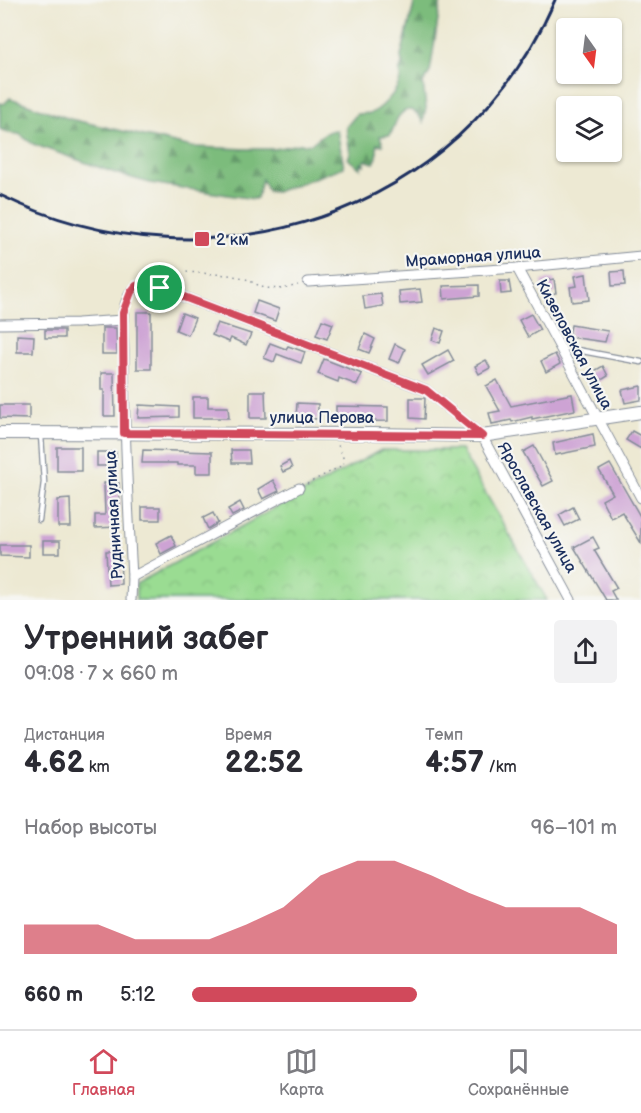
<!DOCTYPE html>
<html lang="ru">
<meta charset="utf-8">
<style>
:root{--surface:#fff;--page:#f2f2f3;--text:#2b2b33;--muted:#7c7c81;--line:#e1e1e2;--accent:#d1495b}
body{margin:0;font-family:"Balsamiq Sans",sans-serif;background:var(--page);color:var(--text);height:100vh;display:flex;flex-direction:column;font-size:22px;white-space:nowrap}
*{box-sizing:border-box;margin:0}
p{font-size:20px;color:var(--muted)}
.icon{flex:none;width:33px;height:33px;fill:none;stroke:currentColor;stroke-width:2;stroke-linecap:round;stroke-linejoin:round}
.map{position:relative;height:600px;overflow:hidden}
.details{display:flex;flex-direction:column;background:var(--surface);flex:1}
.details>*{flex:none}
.needle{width:39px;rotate:166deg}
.tools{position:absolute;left:556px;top:18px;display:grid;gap:12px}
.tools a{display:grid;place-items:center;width:66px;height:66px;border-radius:6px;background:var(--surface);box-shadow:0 2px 4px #0004;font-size:30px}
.pin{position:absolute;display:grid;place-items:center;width:51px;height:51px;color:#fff;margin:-26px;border:3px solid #fff;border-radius:50%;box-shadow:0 2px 6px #0007}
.round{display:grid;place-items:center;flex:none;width:63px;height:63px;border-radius:6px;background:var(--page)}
.head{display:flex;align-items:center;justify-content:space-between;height:102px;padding:0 24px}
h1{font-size:33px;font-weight:700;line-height:45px}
.figures{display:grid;grid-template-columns:repeat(3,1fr);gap:9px;height:102px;padding:6px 24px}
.figures div{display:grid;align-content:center}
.figures b{font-size:30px;font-weight:700}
.figures small{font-size:16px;font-weight:400}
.figures p{font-size:16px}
.chart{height:168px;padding:12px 24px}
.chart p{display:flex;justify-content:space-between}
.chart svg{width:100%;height:108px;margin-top:6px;fill:var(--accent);opacity:.7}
ul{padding:0 24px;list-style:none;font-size:20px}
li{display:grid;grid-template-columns:96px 72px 1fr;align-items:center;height:45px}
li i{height:15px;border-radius:8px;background:var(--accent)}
.tab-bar{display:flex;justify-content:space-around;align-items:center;height:84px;border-top:2px solid var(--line);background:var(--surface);font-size:16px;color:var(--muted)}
.tab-bar a{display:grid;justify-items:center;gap:3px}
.tab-bar .on{color:var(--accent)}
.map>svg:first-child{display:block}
</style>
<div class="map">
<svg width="641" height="600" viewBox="0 0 641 600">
<defs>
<pattern id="forest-firs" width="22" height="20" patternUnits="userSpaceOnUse" patternTransform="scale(1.5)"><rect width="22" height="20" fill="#7bbc7c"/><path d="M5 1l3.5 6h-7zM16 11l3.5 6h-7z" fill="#649969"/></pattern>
<pattern id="park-crowns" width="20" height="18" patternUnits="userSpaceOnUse" patternTransform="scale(1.5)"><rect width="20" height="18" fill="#9adc92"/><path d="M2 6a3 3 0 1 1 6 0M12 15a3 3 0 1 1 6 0" fill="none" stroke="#84bd80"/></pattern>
</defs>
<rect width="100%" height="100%" fill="#f6f6f2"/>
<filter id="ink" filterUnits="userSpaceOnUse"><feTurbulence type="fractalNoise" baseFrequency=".0167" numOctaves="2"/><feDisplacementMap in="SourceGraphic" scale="12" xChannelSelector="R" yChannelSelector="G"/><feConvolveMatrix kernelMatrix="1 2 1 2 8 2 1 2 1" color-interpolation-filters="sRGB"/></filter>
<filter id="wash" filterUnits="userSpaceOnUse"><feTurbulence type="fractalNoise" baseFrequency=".008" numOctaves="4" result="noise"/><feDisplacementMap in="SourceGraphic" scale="24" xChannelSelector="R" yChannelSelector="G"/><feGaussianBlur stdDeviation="1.35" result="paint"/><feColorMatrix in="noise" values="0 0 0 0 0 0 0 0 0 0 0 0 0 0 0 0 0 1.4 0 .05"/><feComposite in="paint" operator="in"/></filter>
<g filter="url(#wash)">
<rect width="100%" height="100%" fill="#ede9d3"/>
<g fill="url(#forest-firs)" stroke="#4b766d" stroke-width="1.5">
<path d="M 415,0 L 441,0 L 430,72 L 423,83 L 426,108 L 423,122 C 418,112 409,104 399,116 C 395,121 394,129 390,135 L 380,136 L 383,145 L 377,144 L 377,157 L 374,163 L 364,160 L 364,165 L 361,163 L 361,169 L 348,159 L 350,153 L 346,127 L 357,114 C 362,113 367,114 371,113 C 383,108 405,84 399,72 L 402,64 L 401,56 Z"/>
<path d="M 10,98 L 70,119 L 192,147 L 249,149 L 274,149 L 299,144 L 311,144 C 319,138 326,130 337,130 L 344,167 L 276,192 L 268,191 L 262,179 L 257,198 L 254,199 L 150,183 L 118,174 L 33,144 L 19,134 L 8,133 L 0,129 L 0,103 L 4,104 Z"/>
</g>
<path fill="url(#park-crowns)" stroke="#5a8678" stroke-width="1.5" d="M 381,450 L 461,450 L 547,600 L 136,600 L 136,584 Z"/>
<g id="blocks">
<g fill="#cda3d4">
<path d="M 624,271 L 625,285 L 612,286 L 611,272 Z"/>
<path d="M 586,274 L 589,300 L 572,302 L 570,287 L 577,286 L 575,276 Z"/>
<path d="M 554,279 L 556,293 L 544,295 L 542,281 Z"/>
<path d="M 500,281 L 509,281 L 511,293 L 501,294 Z"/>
<path d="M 479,285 L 479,296 L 444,299 L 443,286 Z"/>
<path d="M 420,289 L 422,302 L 400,304 L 399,291 Z"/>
<path d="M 381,294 L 383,306 L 365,309 L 363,296 Z"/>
<path d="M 257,301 L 279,309 L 275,321 L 253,313 Z"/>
<rect x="137" y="312" width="14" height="57"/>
<path d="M 182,313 L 195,318 L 188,335 L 176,330 Z"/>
<path d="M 531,314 L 540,330 L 528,337 L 519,320 Z"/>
<path d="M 322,320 L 333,324 L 327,339 L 316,335 Z"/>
<path d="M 217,323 L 251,334 L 246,345 L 231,338 L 229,342 L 212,335 Z"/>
<path d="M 571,325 L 608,331 L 605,342 L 569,337 Z"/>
<path d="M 102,328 L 116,328 L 117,354 L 102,354 Z"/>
<path d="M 436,328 L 444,331 L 440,343 L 432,340 Z"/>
<rect x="45" y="330" width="19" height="8"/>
<path d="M 365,334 L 375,339 L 369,353 L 359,349 Z"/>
<path d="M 17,335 L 34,336 L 33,352 L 17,352 Z"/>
<path d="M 270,343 L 286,349 L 288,346 L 305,352 L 301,363 L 277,354 L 274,362 L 264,358 Z"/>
<path d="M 395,344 L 405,349 L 399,363 L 389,359 Z"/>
<path d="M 448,350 L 454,361 L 428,375 L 422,365 Z"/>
<path d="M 555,354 L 560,364 L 546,372 L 541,361 Z"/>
<path d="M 324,359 L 362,374 L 357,385 L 339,378 L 338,382 L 318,374 Z"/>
<path d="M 486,360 L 490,368 L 479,374 L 475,366 Z"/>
<path d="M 603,366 L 608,376 L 595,384 L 589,374 Z"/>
<path d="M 101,373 L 114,373 L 115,416 L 104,416 L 104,390 L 101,390 Z"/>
<path d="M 497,380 L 511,406 L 572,394 L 575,410 L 532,419 L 532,417 L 512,422 L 511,420 L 492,424 L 489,413 L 500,411 L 486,386 Z"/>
<path d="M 641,386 L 641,400 L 625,403 L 622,390 Z"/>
<path d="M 250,391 L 265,391 L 266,418 L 250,418 Z"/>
<path d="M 193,397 L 208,397 L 208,407 L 228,407 L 229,418 L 193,418 Z"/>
<path d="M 410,398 L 425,398 L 424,419 L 410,418 Z"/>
<path d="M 297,403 L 318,404 L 318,419 L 296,418 Z"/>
<path d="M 0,405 L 29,405 L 29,419 L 0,418 Z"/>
<path d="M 139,405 L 179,407 L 179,417 L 138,418 Z"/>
<path d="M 336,406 L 388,407 L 388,421 L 336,422 Z"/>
<path d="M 632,431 L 641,436 L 641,449 L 626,440 Z"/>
<path d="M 593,434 L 595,447 L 555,455 L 553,443 Z"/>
<path d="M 534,446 L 553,481 L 543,486 L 523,452 Z"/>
<rect x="57" y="447" width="24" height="24"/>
<path d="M 143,450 L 212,452 L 212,473 L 196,473 L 196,465 L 177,465 L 177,463 L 142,463 Z"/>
<path d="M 231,450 L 249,450 L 250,463 L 232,463 Z"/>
<rect x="97" y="452" width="19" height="14"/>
<path d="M 289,461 L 292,468 L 283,472 L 280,466 Z"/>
<path d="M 610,464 L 641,518 L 641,543 L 622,512 L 611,518 L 602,500 L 613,494 L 599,470 Z"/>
<path d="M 273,480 L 279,491 L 263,499 L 258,489 Z"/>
<path d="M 104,483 L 119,483 L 120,508 L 117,508 L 118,527 L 95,528 L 95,515 L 105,515 Z"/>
<path d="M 70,499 L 71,527 L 58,527 L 58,500 Z"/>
<path d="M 240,502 L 244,510 L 232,516 L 228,509 Z"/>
<rect x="142" y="507" width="18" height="13"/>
<path d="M 573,507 L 579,519 L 565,526 L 559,515 Z"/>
<path d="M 213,513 L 218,523 L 208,529 L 203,518 Z"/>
<path d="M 171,535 L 176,546 L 161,554 L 156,543 Z"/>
<path d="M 593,537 L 599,548 L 594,550 L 617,588 L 611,591 L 616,600 L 606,600 L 574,547 Z"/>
<rect x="43" y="541" width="17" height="12"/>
<path d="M 0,545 L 29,545 L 29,557 L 0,556 Z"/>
<path d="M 106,551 L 120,551 L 121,584 L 108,585 Z"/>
</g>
</g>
</g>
<g filter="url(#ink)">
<use href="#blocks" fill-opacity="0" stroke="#848c98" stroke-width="1.5"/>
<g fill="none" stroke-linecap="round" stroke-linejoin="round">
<g stroke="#848c98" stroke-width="7">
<g id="service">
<path d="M 561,347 L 641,362"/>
<path d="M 39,520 L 44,482 L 41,435"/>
</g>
</g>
<g stroke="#848c98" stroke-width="11">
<g id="minor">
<path d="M 517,268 L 641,498"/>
<path d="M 308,282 L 517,268 L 641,256"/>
<path d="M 0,324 L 77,323 L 123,320"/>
<path d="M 132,577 L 299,488"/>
<path d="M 131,600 L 132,577 C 128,504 124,433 124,360 C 125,342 120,323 125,305 C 129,292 135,283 150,284 L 426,390 L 482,436 L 571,600"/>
</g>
</g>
<g stroke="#848c98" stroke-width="14">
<path id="secondary" d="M 0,433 L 371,434 L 482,436 L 641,412"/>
</g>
<g stroke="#848c98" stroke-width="1.5" stroke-dasharray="1.5 4.5" stroke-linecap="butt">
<path d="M 171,281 L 186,272 L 228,275 L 244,278 L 264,288 L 283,289 L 298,285"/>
<path d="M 307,484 L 343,465 L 344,460 L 338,445"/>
</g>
<use href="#service" stroke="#fff" stroke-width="4.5"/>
<use href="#minor" stroke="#fff" stroke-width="9"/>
<use href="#secondary" stroke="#fff" stroke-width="12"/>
<path stroke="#1b2f5e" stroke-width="3" d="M 0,195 C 209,297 461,217 555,0"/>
</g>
</g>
<g fill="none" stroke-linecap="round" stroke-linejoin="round" filter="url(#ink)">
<g stroke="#fff" stroke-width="12">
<path id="route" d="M 142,284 L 150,284 L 426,390 L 482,436 L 124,433 L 123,313 L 131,292 L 136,286 Z"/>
</g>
<use href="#route" stroke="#d1495b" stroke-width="8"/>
</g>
<rect fill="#d1495b" stroke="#f6f6f2" stroke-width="2" x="194" y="231" width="16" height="16" rx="3"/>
<g text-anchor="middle" stroke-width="4.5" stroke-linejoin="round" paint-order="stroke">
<g font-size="16" fill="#1b2f5e" stroke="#f6f6f2" text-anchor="start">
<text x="216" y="245">2 км</text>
</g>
<g font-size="16" fill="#1b2f5e" stroke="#f6f6f2">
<text transform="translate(473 256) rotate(-4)" y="6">Мраморная улица</text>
<text transform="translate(575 344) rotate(62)" y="6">Кизеловская улица</text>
<text x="322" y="423">улица Перова</text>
<text transform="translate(538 507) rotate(61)" y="6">Ярославская улица</text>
<text transform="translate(113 515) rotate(-93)" y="6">Рудничная улица</text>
</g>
</g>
</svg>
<div class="tools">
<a><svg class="needle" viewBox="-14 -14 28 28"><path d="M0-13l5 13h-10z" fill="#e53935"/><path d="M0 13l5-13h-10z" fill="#7c7c81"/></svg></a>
<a><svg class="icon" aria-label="layers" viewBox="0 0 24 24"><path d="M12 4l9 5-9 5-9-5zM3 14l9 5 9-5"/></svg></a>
</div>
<div class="pin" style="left:160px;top:288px;background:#1e9e55"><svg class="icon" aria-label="arrive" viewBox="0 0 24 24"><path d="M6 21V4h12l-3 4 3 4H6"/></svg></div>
</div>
<section class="details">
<div class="head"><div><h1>Утренний забег</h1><p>09:08 · 7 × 660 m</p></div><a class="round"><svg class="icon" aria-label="share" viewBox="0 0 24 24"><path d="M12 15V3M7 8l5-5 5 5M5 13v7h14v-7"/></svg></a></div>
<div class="figures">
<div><p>Дистанция</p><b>4.62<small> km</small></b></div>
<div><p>Время</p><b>22:52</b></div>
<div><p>Темп</p><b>4:57<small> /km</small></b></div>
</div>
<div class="chart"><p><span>Набор высоты</span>96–101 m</p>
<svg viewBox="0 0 160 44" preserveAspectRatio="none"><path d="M0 44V32L10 32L20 32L30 38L40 38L50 38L60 32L70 25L80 12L90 6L100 6L110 12L120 19L130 25L140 25L150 25L160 32V44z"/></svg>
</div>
<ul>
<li><b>660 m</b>5:12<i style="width:53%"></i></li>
</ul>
</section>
<nav class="tab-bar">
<a class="on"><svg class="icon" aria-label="home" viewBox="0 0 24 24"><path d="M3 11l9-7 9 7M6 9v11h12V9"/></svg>Главная</a>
<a><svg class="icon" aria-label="map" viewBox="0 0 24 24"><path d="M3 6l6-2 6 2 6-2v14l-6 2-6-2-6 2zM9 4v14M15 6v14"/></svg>Карта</a>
<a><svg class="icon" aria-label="saved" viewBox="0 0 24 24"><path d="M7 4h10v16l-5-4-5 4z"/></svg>Сохранённые</a>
</nav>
